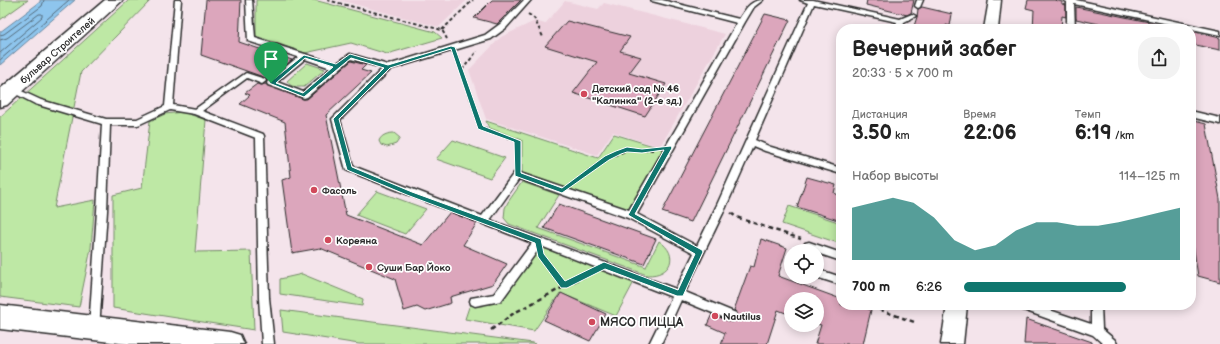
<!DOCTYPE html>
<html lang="ru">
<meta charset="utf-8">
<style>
:root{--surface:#fff;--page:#f2f2f2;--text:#222;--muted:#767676;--accent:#0f766e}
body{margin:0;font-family:"Balsamiq Sans",sans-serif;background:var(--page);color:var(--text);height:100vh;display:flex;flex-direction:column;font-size:15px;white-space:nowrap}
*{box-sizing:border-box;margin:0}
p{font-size:13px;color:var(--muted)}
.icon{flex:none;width:22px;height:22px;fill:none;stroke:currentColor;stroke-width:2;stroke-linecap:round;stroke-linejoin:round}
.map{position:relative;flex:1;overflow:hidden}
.details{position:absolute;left:836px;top:24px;width:360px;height:286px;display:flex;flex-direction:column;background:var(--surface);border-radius:16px;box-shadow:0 2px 10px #0003}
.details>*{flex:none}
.fabs{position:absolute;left:784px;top:244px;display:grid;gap:8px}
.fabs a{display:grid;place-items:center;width:40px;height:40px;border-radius:50%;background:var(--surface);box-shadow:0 2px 10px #0003;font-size:20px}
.pin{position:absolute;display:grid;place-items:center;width:34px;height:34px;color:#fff;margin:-41px -17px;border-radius:50% 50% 50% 0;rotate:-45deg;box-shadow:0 0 4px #0007}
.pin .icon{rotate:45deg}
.round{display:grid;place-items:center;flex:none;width:42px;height:42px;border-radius:16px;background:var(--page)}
.overview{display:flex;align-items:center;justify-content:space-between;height:68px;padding:0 16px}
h1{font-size:22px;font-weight:700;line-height:30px}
.figures{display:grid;grid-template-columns:repeat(3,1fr);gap:6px;height:68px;padding:4px 16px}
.figures div{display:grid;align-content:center}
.figures b{font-size:20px;font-weight:700}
.figures small{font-size:11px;font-weight:400}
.figures p{font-size:11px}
.chart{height:112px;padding:8px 16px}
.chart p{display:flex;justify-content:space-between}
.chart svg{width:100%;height:72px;margin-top:4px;fill:var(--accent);opacity:.7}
ul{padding:0 16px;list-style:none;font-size:13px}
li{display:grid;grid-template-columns:64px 48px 1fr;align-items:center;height:30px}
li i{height:10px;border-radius:5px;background:var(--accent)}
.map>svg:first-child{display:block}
</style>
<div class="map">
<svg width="1220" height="344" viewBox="0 0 1220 344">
<rect width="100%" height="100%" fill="#f4e4eb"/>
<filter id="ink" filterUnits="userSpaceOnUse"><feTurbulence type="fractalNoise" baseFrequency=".025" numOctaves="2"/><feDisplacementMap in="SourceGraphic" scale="8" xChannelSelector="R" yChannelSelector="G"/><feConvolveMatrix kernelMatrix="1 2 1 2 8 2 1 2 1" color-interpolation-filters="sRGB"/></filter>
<g filter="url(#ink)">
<g fill="#edd1dd">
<path d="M 339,0 L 467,0 L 439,27 Z"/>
<path d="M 565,1 L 598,9 L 604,3 L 725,34 L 660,147 L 613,132 L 597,155 L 486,119 L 469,70 L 501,37 L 535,21 L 545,24 Z"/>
</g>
<g fill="#bee8a5" stroke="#748a68">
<path d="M 0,0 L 28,0 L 0,20 Z"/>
<path d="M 129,0 L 151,0 L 81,72 L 54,208 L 95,200 L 91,248 L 79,307 L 0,297 L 0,117 Z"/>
<path d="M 256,0 L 314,0 L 435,32 L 442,38 L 387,54 L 351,43 L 305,53 L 256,36 Z"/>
<path d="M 307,63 L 325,69 L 304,87 C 297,87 291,88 287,81 Z"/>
<path d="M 183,112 L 206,120 L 195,252 L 251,251 L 254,330 L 113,308 L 113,195 L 142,188 L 150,121 L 165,114 Z"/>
<path d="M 486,121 L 598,158 L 614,134 L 663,149 L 628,210 L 522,173 L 522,140 L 489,128 Z"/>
<path d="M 394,133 L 400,138 L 396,144 L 387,147 L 381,145 L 379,141 C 381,135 388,133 394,133 Z"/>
<path d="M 453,140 L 505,158 L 490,178 L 436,159 Z"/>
<path d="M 522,182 L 559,195 L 538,228 L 646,267 L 659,241 C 680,255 671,276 647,275 L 509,224 L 504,218 L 505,208 L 508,202 Z"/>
<path d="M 377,191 L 426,209 L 405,234 L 356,215 Z"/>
<path d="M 789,206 L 841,223 L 841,244 L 782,224 Z"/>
<path d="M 536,245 L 634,282 L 616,316 L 560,293 L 534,331 L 465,319 L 469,307 L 473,303 L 497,301 Z"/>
<path d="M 302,274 L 363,299 L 362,306 L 280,294 L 280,279 Z"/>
<path d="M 281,310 L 533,343 L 536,344 L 359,344 L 283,332 Z"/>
</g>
<path fill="#8ec5ed" stroke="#66879f" d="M 40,0 L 75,0 L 0,65 L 0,32 L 40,2 Z"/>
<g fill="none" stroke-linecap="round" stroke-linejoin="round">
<g stroke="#536979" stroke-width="1">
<path d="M 0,35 L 4,34 L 42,6 L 44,0"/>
<path d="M 0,40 L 7,38 L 39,14 L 42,14 L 42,17 L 0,53"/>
<path d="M 0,60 L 69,0"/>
</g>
</g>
<g fill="#dca6bc" stroke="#2b2b2b">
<path d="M 206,0 L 241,0 L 239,42 L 292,60 L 269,79 L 201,55 Z"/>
<path d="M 492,0 L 521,0 L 497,24 L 474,18 Z"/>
<path d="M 867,0 L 914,0 L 911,13 L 907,15 L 866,5 Z"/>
<path d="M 1028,0 L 1055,0 L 1062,2 L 1062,4 L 1066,5 L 1066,17 L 1062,16 L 1061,29 L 1033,29 L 1034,10 L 1026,8 Z"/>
<path d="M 922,7 L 952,14 L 950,26 L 946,25 L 945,29 L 913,29 L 917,17 L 918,9 Z"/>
<path d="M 1076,7 L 1154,23 L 1153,29 L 1122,29 L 1076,19 Z"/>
<path d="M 765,14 L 790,20 L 691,222 L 662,212 Z"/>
<path d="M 567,21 L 630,37 L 620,51 L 641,57 L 629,73 L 666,84 L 645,116 L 573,93 L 597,62 L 545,46 Z"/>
<path d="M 1191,31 L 1220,38 L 1220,50 L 1191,44 Z"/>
<path d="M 351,61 L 366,65 L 361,70 L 371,73 L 326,115 L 346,215 L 423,245 L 450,212 L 477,223 L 463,245 L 507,264 L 493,284 L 450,297 L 451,303 L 425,311 L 417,307 L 404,311 L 395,279 L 320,248 L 292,253 L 282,180 L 291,177 L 285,122 L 240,104 L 250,95 L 245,93 L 257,84 L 261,85 L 265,84 L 303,99 L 307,99 Z"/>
<path d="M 1191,120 L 1206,124 L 1220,199 L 1220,282 L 1198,276 L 1191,231 Z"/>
<path d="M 807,177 L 836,185 L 834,193 L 841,196 L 841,221 L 797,207 Z"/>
<path d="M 559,204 L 656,239 L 644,264 L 544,228 Z"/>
<path d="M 761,239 L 787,248 L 778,276 L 841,299 L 841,305 L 858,305 L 871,310 L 863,344 L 815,344 L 821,325 L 817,324 L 817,299 L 791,299 L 791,315 L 778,310 L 767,344 L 721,344 L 725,333 L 707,325 L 712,314 L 731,322 L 737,319 L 737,313 L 734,310 L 750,266 L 754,267 Z"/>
<path d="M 561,293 L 606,314 L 590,341 L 544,320 Z"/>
<path d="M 1026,319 L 1092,342 L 1092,344 L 1024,344 Z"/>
</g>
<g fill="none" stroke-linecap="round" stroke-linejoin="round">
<g stroke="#2b2b2b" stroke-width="3">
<g id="lane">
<path d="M 175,0 L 181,0 L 173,105 L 195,109 L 246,73 L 265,79 L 266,81 L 262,84 L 247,78 L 202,111 L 263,134 L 264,136 L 269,298 L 274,344 L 262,344 L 259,298 L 256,138 L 194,114 L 170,110 L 138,125 L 110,125 L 107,211 L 99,329 L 98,332 L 94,334 L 90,332 L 89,329 L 97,211 L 102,124 L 35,104 L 8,90 L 12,87 L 15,88 L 41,100 L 106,119 L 137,119 L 165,106 Z"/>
<path d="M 246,0 L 252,0 L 255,38 L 336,64 L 350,54 L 388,65 L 485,35 L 500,24 L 524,0 L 531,0 L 506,28 L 491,39 L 391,69 L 340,120 L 353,166 L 482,216 L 514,173 L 517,172 L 629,210 L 737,23 L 652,1 L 651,0 L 662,0 L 739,19 C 746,9 750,0 763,0 L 754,7 L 745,22 L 637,214 L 697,246 L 716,207 L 808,3 L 800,0 L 813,0 L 900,19 L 912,14 L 916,16 L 904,22 L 902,29 L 894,29 L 897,22 L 814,4 L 755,140 L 771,147 L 841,168 L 841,174 L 765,151 L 753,146 L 726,207 L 685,292 L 736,313 L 737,316 L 736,319 L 732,321 L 681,300 L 661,344 L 649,344 L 672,297 L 541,246 L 501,301 L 475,306 L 471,304 L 470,301 L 471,298 L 494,294 L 532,243 L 346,170 L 332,119 L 383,68 L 351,59 L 307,97 L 304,98 L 268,85 L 267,83 L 268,81 L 298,57 L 248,41 ZM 305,59 L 331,68 L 303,92 L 277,82 ZM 519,179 L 628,218 L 694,253 L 676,289 L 490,220 Z"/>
<path d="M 917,0 L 923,0 L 920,7 L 918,8 L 915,6 Z"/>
<path d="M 1063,0 L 1076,0 L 1220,31 L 1220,35 L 1074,4 L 1075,29 L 1067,29 L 1067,2 Z"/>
<path d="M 1191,111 L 1220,118 L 1220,124 L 1191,117 Z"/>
<path d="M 809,242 L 841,253 L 841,261 L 817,253 L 817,251 L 803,251 L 805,243 Z"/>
<path d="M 817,269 L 841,277 L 841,285 L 816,277 Z"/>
<path d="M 1017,305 L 1035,305 L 1091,324 L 1091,305 L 1101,305 L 1102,329 L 1115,340 L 1117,344 L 1103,344 L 1093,335 L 1018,308 Z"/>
</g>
</g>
<g stroke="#2b2b2b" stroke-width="3">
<g id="street">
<path d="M 989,0 L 1001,0 L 998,29 L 984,29 Z"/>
<path d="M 947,305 L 967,305 L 963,344 L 941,344 Z"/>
</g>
</g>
<g stroke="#2b2b2b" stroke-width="3">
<g id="secondary">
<path d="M 105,0 L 123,0 L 7,105 L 0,107 L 0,89 Z"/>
<path d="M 0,305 L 230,332 L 240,335 L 244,344 L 128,344 L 0,329 Z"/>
</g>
</g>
<g stroke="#2b2b2b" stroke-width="2" stroke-dasharray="3.5 2.5" stroke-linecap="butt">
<path d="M 327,0 L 442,30 L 447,39"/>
<path d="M 528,14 L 534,18 L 543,37"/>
<path d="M 442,30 L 473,0"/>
<path d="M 457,57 L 480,127 L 517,141 L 517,152"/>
<path d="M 462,70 L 477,51"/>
<path d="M 620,152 L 629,149 L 655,150"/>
</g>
<g stroke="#2b2b2b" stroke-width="2.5" stroke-dasharray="4.5 3.5" stroke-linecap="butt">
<path d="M 517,151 L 517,166"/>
<path d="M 574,183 L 605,159 L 624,151"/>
<path d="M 731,213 L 736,217 L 801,239"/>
<path d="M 542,257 L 564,286"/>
<path d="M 872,307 L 917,323"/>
<path d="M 491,330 L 514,313 L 590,273"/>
</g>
<use href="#lane" fill="#fff" fill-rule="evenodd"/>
<use href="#street" fill="#fff" fill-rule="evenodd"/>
<use href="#secondary" fill="#fff" fill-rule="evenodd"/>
</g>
</g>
<path fill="#0f766e" stroke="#fff" fill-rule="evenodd" d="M 451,46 L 455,47 L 483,126 L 521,141 L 521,173 L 562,188 L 605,156 L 616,151 L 627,147 L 642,149 L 671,146 L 672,148 L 635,214 L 702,250 L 703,252 L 683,296 L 677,296 L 605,269 L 567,288 L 561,288 L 538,257 L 535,243 L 407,195 L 347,170 L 333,119 L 384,68 L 351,58 L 304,97 L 269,83 L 304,55 L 336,64 L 350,54 L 388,65 ZM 451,49 L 478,129 L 514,142 L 515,176 L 562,193 L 609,160 L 621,154 L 627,152 L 642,153 L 664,150 L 628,215 L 695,254 L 678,290 L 604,262 L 565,281 L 544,254 L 541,239 L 412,192 L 352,167 L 339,119 L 390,68 ZM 305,58 L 333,67 L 303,93 L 276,83 Z"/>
<g fill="#d1495b" stroke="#fff" stroke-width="1.5">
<circle cx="584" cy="94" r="4"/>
<circle cx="314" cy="190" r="4"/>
<circle cx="328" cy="240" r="4"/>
<circle cx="369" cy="267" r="4"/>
<circle cx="715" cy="316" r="4"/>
<circle cx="592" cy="322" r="4"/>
</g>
<g text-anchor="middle" stroke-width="3.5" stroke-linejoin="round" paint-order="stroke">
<g font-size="10" fill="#2b2b2b" stroke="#fff">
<text transform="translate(57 50) rotate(-41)" y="4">бульвар Строителей</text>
</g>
<g font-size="10" font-weight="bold" fill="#2b2b2b" stroke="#fff" text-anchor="start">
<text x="592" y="92">Детский сад № 46<tspan x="592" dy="12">"Калинка" (2-е зд.)</tspan></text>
<text x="322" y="194">Фасоль</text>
<text x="336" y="244">Кореяна</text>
<text x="377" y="271">Суши Бар Йоко</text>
<text x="723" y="320">Nautilus</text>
</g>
<g font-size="12" font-weight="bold" fill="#2b2b2b" stroke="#fff" text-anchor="start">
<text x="600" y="326">МЯСО ПИЦЦА</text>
</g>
</g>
</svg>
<div class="fabs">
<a><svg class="icon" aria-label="locate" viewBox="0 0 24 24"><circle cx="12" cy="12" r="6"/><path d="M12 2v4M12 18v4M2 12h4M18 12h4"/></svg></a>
<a><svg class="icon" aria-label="layers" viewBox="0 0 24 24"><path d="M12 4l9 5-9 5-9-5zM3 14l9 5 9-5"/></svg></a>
</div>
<div class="pin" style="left:271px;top:83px;background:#1e9e55"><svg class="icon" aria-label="arrive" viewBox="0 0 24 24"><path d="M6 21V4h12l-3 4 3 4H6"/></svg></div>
<section class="details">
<div class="overview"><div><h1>Вечерний забег</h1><p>20:33 · 5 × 700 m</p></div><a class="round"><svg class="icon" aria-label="share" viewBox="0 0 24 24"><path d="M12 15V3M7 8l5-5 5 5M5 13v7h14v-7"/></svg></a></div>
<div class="figures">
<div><p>Дистанция</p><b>3.50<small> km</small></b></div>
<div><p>Время</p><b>22:06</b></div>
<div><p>Темп</p><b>6:19<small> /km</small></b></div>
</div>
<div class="chart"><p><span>Набор высоты</span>114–125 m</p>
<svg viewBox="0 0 160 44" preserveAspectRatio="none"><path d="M0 44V12L10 9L20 6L30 9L40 18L50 32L60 38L70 35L80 26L90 21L100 21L110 23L120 23L130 21L140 18L150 15L160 12V44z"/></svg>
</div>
<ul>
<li><b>700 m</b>6:26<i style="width:75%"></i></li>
</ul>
</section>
</div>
